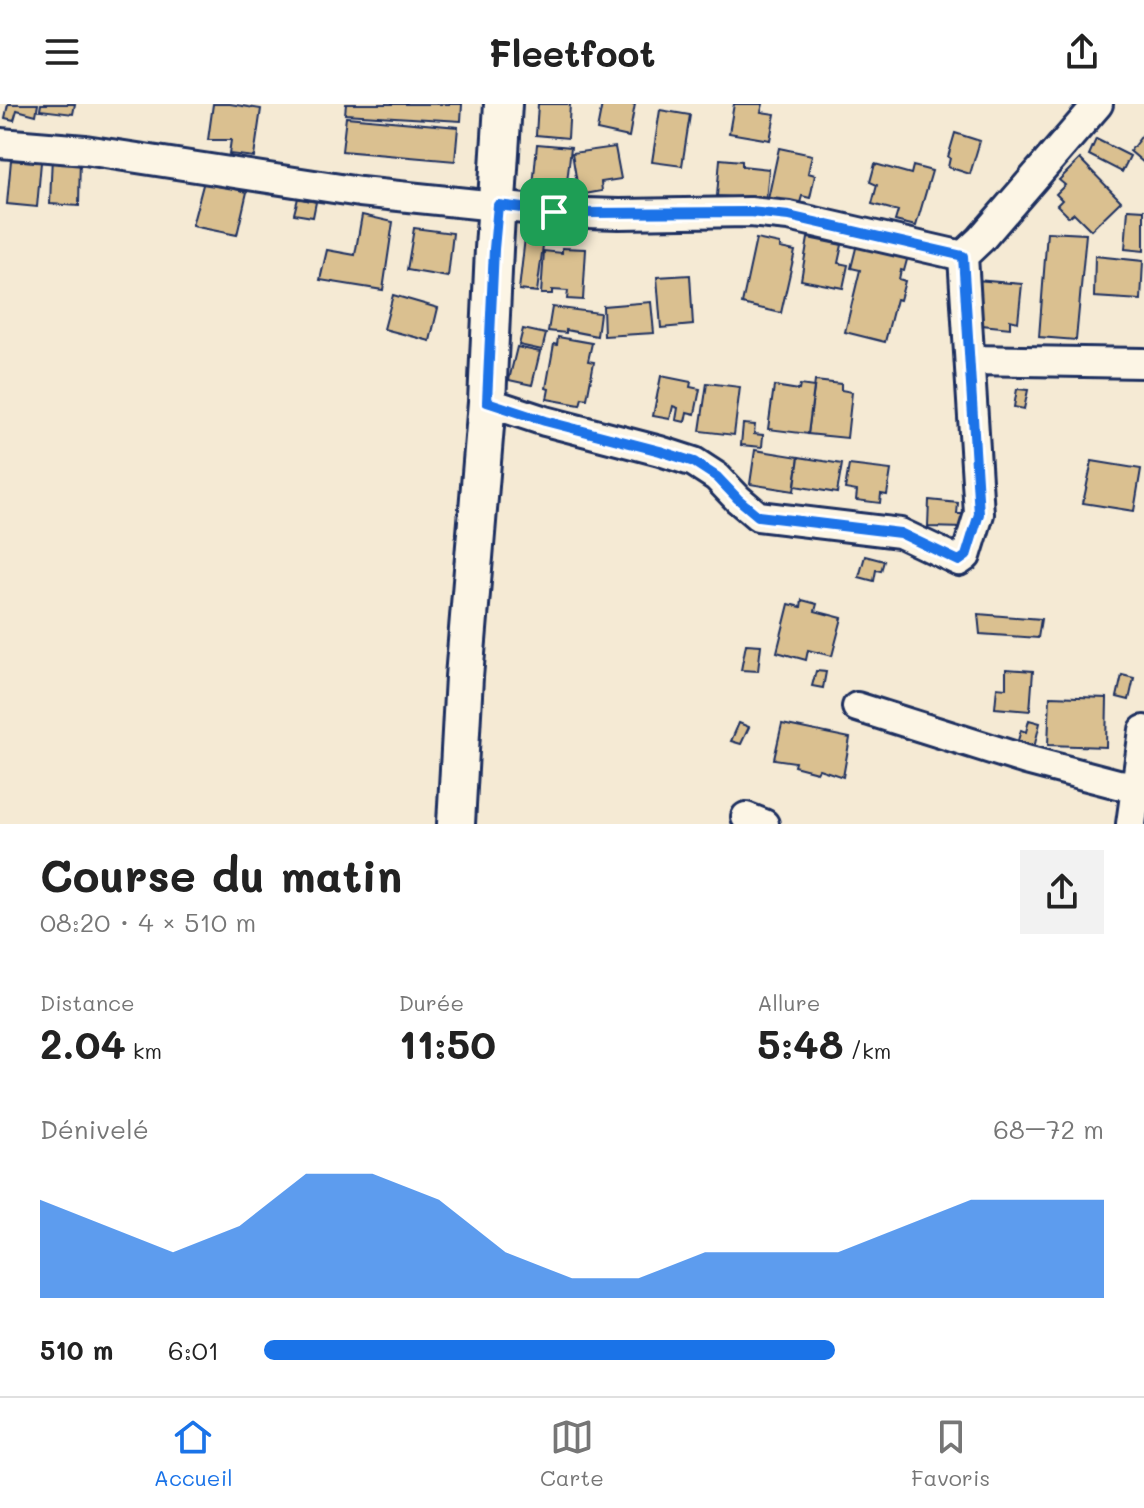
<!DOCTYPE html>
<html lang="fr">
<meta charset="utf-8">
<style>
:root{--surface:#fff;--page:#f2f2f2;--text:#222;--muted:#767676;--line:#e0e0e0;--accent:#1a73e8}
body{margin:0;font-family:Mali,sans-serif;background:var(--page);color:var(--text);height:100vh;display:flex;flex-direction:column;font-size:30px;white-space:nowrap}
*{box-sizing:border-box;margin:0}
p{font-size:26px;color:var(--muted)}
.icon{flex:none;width:44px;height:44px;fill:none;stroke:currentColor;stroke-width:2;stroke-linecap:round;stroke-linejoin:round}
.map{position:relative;height:720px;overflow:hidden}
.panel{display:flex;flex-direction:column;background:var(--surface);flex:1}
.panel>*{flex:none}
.pin{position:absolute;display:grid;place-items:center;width:68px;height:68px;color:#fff;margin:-34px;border-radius:16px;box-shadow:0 4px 12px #0006}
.round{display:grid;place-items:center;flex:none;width:84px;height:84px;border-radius:0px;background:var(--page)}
.head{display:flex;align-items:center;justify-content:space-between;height:136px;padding:0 40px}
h1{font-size:44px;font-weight:700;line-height:60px}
.stats{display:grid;grid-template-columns:repeat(3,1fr);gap:12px;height:136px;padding:8px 40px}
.stats div{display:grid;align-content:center}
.stats b{font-size:40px;font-weight:700}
.stats small{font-size:22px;font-weight:400}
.stats p{font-size:22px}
.chart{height:224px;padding:16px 40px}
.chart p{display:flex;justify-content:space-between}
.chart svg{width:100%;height:144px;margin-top:8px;fill:var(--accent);opacity:.7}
ul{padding:0 40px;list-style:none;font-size:26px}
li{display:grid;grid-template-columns:128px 96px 1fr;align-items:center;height:60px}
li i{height:20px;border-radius:10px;background:var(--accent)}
header{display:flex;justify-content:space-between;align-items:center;height:104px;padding:0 40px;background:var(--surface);font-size:36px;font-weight:700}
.tabs{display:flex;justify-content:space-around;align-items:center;height:112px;border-top:2px solid var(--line);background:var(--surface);font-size:22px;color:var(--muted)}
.tabs a{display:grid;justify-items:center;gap:4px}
.tabs .selected{color:var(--accent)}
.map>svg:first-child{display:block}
</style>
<header><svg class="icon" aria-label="menu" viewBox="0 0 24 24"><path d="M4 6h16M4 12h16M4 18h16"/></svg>Fleetfoot<svg class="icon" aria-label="share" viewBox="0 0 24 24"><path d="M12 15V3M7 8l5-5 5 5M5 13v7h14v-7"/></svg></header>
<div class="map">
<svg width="1144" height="720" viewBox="0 0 1144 720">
<rect width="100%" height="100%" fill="#f5ead4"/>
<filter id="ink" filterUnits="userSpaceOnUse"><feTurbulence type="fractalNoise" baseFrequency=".0125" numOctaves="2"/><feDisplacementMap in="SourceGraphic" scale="16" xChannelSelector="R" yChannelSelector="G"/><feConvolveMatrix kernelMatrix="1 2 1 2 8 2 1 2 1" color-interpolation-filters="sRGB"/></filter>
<g filter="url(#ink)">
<g fill="#dac090" stroke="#1b2f5e" stroke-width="2">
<path d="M 8,0 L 38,0 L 36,11 L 17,6 L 14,16 L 5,14 Z"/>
<path d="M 41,0 L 75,0 L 73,10 L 40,6 Z"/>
<path d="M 213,0 L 230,0 L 261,5 L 254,53 L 229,50 L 231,36 L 208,36 Z"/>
<path d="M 346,0 L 462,0 L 461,17 L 345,10 Z"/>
<path d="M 538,0 L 570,0 L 568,34 L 536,31 Z"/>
<path d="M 602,0 L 635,0 L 629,33 L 597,26 Z"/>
<path d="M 734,0 L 763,0 L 761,8 L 775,10 L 770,36 L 729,29 Z"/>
<path d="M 660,6 L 690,11 L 682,62 L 652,58 Z"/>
<path d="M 346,13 L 458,23 L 455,57 L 342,47 Z"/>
<path d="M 955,29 L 980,37 L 970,70 L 948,63 L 950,54 L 948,53 Z"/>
<path d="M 1144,29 L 1144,59 L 1130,47 Z"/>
<path d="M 1096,35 L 1130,52 L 1122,68 L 1089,51 Z"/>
<path d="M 537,40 L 571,43 L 566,87 L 533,83 Z"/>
<path d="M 615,43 L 621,75 L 601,78 L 602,87 L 579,91 L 572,49 Z"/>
<path d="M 779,44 L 812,51 L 808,69 L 815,71 L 810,94 L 802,92 L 799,102 L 768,95 Z"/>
<path d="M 52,51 L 80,51 L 79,102 L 50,100 Z"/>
<path d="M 720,55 L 742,57 L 742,62 L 769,65 L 766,96 L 728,98 L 729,93 L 717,92 Z"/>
<path d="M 1080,55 L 1121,97 L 1091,126 L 1074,109 L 1069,113 L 1057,101 L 1062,96 L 1056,90 L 1065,81 L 1059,76 Z"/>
<path d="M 11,56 L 41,58 L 37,103 L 7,100 Z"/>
<path d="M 875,60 L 911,70 L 913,62 L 932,67 L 916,122 L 895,117 L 898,107 L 872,100 L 877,81 L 870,78 Z"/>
<path d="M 204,77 L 247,88 L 237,131 L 192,122 Z"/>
<path d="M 298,94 L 316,98 L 313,113 L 294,110 Z"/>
<path d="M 1128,105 L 1144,106 L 1144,147 L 1125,145 Z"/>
<path d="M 362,111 L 393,118 L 383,186 L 320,176 L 327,146 L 355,151 Z"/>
<path d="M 527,116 L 546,118 L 537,188 L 519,186 Z"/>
<path d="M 414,124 L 453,129 L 448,173 L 407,166 Z"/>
<path d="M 1047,128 L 1086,130 L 1076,236 L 1039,233 Z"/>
<path d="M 808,134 L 842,141 L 838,159 L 848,161 L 843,184 L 801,176 Z"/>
<path d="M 756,135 L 780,140 L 780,144 L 795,147 L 781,209 L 742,200 Z"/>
<path d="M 857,140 L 908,152 L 904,167 L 901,166 L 899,175 L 905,177 L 900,196 L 896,195 L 885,238 L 845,228 L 860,166 L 851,164 Z"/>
<path d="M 562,144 L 586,145 L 583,196 L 567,195 L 568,187 L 552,186 L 552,190 L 541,190 L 544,147 L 562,149 Z"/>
<path d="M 1095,152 L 1143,157 L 1141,196 L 1094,193 Z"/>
<path d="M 690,171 L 693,221 L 661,224 L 657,173 Z"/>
<path d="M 976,176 L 1022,180 L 1018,218 L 1010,216 L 1010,224 L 982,221 L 982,216 L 972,216 Z"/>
<path d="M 393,191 L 438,204 L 430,237 L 384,225 Z"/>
<path d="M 651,198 L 654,229 L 604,232 L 603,202 Z"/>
<path d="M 552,203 L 600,209 L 597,232 L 566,226 L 566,229 L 548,227 Z"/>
<path d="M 523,225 L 546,230 L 542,246 L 519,241 Z"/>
<path d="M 558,233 L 592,239 L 588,257 L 594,258 L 587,295 L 582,294 L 580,301 L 547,295 L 549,285 L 546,284 L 554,240 L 557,241 Z"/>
<path d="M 517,243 L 540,248 L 532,281 L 509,276 Z"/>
<path d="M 661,272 L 691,278 L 690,283 L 700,285 L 695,310 L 687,308 L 685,318 L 676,316 L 678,304 L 673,302 L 670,315 L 653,312 Z"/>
<path d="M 815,277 L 841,280 L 841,286 L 852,288 L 847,334 L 808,330 Z"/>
<path d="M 707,279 L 740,283 L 734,331 L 700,327 Z"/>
<path d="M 800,281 L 814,283 L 808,330 L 768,325 L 774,282 L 799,286 Z"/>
<path d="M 1017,285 L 1028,286 L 1024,305 L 1014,303 Z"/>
<path d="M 743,320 L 755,321 L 754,330 L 763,331 L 762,343 L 741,341 Z"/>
<path d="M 755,346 L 799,353 L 794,387 L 750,380 Z"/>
<path d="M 799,353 L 842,360 L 837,389 L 795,382 Z"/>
<path d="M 1092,357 L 1141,365 L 1134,407 L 1083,399 Z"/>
<path d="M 849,361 L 891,366 L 887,391 L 881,390 L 880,399 L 856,396 L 857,387 L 845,385 Z"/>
<path d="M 929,396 L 958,399 L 957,410 L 966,410 L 964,424 L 928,423 Z"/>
<path d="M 865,452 L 884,457 L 881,467 L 876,466 L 874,477 L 859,473 Z"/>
<path d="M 802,496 L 817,500 L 815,507 L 842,514 L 832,552 L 808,546 L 806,556 L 777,548 L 789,500 L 801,503 Z"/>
<path d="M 978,510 L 1041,515 L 1038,534 L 980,530 Z"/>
<path d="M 746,540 L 761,541 L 758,567 L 741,566 Z"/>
<path d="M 1006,565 L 1033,567 L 1030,607 L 995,604 L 997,583 L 1006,584 Z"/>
<path d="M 816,567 L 826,568 L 823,584 L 812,582 Z"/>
<path d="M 1122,571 L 1134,574 L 1129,596 L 1117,593 Z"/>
<path d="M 1050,592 L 1107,594 L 1106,643 L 1048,641 Z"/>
<path d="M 1029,616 L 1040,619 L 1034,644 L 1017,640 L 1021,626 L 1026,628 Z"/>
<path d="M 739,619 L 749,623 L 741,640 L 731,637 Z"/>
<path d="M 782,620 L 850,634 L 843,673 L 819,665 L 817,668 L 794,662 L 795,658 L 774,655 Z"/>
</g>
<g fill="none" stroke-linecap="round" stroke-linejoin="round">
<g stroke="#1b2f5e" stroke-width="34">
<g id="minor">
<path d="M 0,39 L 85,46 L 360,88 L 554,108 L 619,110 L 750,108 L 789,112 L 963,152"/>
<path d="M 970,256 L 1144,259"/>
<path d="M 487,298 L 545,317 L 660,347 L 694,358 L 717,373 L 738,395 L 758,412 L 900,429 L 959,457 L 966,452 L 979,410 L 963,152 L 981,135 L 1098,0"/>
<path d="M 857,603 L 1026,656 L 1118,680 L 1136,682"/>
<path d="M 746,713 L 764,720"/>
<path d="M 1131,720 L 1144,626"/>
</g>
</g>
<g stroke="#1b2f5e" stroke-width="42">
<path id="major" d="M 456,720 L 464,573 L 487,298 L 494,145 L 503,0"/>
</g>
<use href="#minor" stroke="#fcf5e5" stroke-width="28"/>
<use href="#major" stroke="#fcf5e5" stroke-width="36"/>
</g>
</g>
<g fill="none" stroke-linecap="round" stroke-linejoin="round" filter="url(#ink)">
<g stroke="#fff" stroke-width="16">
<path id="route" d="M 498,101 L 554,108 L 586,109 L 750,108 L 789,112 L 963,152 L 979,410 L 966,452 L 959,457 L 900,429 L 758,412 L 738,395 L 717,373 L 694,358 L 660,347 L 545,317 L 487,298 L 494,145 Z"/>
</g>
<use href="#route" stroke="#1a73e8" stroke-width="10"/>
</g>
</svg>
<div class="pin" style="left:554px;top:108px;background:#1e9e55"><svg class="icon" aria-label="arrive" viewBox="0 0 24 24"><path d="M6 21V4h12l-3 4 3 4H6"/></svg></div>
</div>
<section class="panel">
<div class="head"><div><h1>Course du matin</h1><p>08:20 · 4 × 510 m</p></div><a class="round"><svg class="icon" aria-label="share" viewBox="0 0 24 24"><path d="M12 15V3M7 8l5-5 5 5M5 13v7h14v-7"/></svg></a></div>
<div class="stats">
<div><p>Distance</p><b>2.04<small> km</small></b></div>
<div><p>Durée</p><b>11:50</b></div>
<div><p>Allure</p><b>5:48<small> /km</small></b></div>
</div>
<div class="chart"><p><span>Dénivelé</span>68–72 m</p>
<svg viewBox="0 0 160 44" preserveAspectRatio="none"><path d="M0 44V14L10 22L20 30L30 22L40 6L50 6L60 14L70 30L80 38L90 38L100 30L110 30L120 30L130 22L140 14L150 14L160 14V44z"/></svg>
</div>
<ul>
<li><b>510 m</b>6:01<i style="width:68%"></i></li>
</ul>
</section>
<nav class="tabs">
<a class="selected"><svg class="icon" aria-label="home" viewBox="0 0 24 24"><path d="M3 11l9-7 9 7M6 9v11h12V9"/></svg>Accueil</a>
<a><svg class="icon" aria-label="map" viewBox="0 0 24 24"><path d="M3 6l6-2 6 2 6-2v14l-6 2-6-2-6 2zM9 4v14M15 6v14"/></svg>Carte</a>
<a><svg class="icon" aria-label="saved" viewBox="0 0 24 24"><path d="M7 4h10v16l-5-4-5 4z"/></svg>Favoris</a>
</nav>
